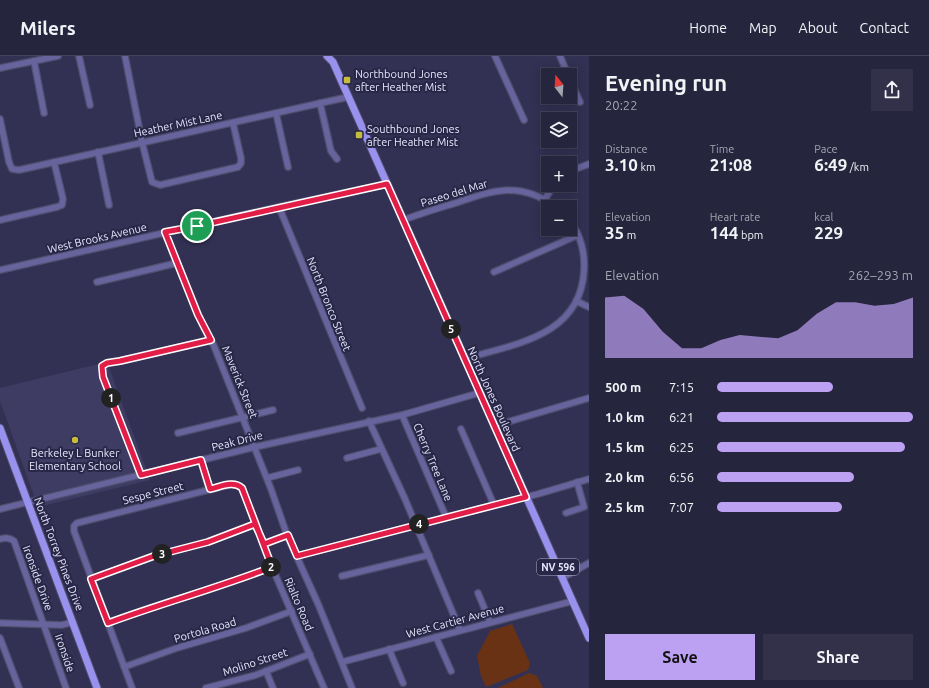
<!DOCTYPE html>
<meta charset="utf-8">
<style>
:root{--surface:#26253e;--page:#323149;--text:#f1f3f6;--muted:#a4a5b0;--line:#424258;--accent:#bca0f2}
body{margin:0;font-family:Ubuntu,sans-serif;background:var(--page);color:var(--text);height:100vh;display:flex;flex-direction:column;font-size:15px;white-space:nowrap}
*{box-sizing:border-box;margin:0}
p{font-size:13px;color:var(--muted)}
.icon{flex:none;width:22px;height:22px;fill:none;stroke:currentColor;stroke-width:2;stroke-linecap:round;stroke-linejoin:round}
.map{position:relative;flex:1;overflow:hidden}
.panel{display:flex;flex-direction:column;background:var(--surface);width:340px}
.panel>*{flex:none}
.needle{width:26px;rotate:343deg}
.controls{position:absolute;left:541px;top:12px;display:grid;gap:8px}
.controls a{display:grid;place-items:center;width:36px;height:36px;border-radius:0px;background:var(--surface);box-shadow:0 2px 10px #0003,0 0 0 1px var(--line);font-size:20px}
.pin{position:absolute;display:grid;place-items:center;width:34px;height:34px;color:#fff;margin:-17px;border:2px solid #fff;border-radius:50%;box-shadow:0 1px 4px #0007}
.km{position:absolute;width:20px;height:20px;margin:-10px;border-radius:50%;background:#222;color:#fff;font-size:11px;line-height:20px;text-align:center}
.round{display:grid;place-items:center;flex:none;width:42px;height:42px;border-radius:0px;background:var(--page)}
.headline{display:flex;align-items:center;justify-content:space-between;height:68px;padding:0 16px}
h1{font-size:22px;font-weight:600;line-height:30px}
.stats{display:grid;grid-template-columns:repeat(3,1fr);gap:6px;height:68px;padding:4px 16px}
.stats div{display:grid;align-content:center}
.stats b{font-size:17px;font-weight:600}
.stats small{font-size:11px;font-weight:400}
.stats p{font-size:11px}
.chart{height:112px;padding:8px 16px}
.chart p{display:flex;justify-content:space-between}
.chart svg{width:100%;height:72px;margin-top:4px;fill:var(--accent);opacity:.7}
.cta{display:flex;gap:8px;margin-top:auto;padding:8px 16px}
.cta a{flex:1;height:46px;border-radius:0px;background:var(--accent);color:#111;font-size:16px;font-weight:600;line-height:46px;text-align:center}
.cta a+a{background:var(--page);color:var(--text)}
ul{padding:0 16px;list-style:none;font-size:13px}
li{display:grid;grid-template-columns:64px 48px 1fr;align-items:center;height:30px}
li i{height:10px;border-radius:5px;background:var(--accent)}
header{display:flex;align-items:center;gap:24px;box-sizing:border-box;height:56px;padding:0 20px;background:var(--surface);border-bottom:1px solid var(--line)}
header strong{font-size:19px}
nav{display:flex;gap:22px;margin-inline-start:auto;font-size:14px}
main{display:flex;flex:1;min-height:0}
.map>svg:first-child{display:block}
</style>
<header>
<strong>Milers</strong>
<nav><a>Home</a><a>Map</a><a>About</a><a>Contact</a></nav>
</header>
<main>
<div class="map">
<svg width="589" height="632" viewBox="0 0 589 632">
<rect width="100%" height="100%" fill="#333153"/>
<path fill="#3f3c63" d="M 107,306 L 150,424 L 38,451 L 0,345 L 0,332 Z"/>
<g fill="#6a3214">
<path d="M 512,568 L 530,607 L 528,614 L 486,631 L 481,620 L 477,600 L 490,575 Z"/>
<path d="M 529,617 L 537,620 L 543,632 L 498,632 Z"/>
</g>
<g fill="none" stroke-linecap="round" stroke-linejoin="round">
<g stroke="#504e6e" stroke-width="8">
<g id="minor">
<path d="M 79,0 L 90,49"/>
<path d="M 125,0 L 142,86 L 152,126 L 160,129 L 238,111 L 241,107 L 241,102 L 233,67"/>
<path d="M 495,0 L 524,64"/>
<path d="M 560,0 L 568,19"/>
<path d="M 34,5 L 44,57"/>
<path d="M 0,12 L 58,0"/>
<path d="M 570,23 L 580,46"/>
<path d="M 320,47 L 331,95 L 337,103"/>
<path d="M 276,57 L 288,111"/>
<path d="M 0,63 L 9,106 L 12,113 L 19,114 L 348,41"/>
<path d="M 98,96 L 109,149"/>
<path d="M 570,115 L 589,108"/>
<path d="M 545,143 L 554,129"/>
<path d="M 279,151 L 362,352"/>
<path d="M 0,164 L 57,151 L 62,149 L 63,143 L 54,106"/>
<path d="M 403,164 C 420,158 438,152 456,147 C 494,134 520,125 556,151"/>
<path d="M 165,177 L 203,270 L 214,290 L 271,433 L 287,479 L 319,550 L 352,632"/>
<path d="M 0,214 L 279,151 L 387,128"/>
<path d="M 494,216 L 578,179"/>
<path d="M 97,226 L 177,207"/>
<path d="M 576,245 L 589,251"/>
<path d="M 464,303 C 515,288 581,280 584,214 C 585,198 581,179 570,165"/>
<path d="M 402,359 L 446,461"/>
<path d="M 369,365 L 405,443 L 460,574"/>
<path d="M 494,370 L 589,342"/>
<path d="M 461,373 L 494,449"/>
<path d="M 178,377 L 273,354"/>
<path d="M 347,402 L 381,393"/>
<path d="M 201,404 L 209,433"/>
<path d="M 141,419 L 103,321 L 102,310 L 107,307 L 120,305 L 211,284"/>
<path d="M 267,422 L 298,414"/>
<path d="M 0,453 L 255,391 L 402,359 L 479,337"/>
<path d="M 566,457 L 584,451 L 577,426"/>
<path d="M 0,483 C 5,482 9,481 14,485 L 66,632"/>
<path d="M 264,488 L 287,479"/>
<path d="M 297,500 L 538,438 L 589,423"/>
<path d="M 342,520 L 429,499"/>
<path d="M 562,522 L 589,507"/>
<path d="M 91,523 L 154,500 L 207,486 L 255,468"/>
<path d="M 478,537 L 490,566"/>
<path d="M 0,567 L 62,569 L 73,566"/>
<path d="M 108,567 C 162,547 218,532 272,511"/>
<path d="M 436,581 L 451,615"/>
<path d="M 0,582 L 19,632"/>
<path d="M 389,593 L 403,627"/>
<path d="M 342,606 L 573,545"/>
<path d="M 124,611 L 177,592 L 246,572 L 292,555"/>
<path d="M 266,615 L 273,632"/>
<path d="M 132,632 L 74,475 L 74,470 L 77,467 L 232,428 L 238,429 L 242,432 L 272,511 L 324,632"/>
<path d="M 206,632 L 256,619 L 310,598"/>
</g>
</g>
<g stroke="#504e6e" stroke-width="9">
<g id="major">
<path d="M 327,0 L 333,6 L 589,582"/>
<path d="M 0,372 L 97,632"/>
</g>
</g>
<use href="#minor" stroke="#67639c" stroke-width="5.5"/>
<use href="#major" stroke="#9892ee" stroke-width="7"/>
</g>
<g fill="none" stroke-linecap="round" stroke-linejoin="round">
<g stroke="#fff" stroke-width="8">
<path id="route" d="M 197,170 L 165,176 L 198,259 L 211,284 L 120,305 L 107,307 L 102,310 L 103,321 L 141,419 L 201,404 L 210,433 C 220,431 233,424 242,432 L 272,511 C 218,532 162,547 108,567 L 91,523 L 154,500 L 208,486 L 255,468 L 264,488 L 288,479 L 297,500 L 526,441 L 387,128 L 197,170"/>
</g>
<use href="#route" stroke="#e11d48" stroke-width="5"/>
</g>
<g fill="#c4bc3d" stroke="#292748" stroke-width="1.5">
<rect x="343" y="20" width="8" height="8" rx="2"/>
<rect x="355" y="75" width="8" height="8" rx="2"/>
<circle cx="75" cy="384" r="4"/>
</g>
<g text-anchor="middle" stroke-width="4" stroke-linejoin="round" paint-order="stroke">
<rect fill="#292748" stroke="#adadc6" stroke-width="1" x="537" y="503" width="42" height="16" rx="3"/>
<g font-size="10" font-weight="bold" fill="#e6e6fc">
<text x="558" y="515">NV 596</text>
</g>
<g font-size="11" fill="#e6e6fc" stroke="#292748" text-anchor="start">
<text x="355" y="22">Northbound Jones<tspan x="355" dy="13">after Heather Mist</tspan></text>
<text x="367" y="77">Southbound Jones<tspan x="367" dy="13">after Heather Mist</tspan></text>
<text x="75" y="401" text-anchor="middle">Berkeley L Bunker<tspan x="75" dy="13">Elementary School</tspan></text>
</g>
<g font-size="11" fill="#e6e6fc" stroke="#292748">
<text transform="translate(178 68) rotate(-12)" y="4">Heather Mist Lane</text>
<text transform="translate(454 137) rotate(-17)" y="4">Paseo del Mar</text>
<text transform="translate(97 182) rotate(-13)" y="4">West Brooks Avenue</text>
<text transform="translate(329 248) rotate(68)" y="4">North Bronco Street</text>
<text transform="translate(240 326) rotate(68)" y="4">Maverick Street</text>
<text transform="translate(494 343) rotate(66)" y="4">North Jones Boulevard</text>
<text transform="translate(237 385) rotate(-14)" y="4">Peak Drive</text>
<text transform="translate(433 406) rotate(67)" y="4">Cherry Tree Lane</text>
<text transform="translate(153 437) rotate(-14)" y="4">Sespe Street</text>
<text transform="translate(59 498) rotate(69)" y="4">North Torrey Pines Drive</text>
<text transform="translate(38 522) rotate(70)" y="4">Ironside Drive</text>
<text transform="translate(299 548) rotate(67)" y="4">Rialto Road</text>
<text transform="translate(455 565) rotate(-15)" y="4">West Cartier Avenue</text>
<text transform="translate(205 574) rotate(-16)" y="4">Portola Road</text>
<text transform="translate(65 597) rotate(71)" y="4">Ironside</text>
<text transform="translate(255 606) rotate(-18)" y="4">Molino Street</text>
</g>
</g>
</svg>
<div class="controls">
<a><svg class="needle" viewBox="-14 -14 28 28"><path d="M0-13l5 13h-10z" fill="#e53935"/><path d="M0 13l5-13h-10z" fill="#a4a5b0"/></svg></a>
<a><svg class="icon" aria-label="layers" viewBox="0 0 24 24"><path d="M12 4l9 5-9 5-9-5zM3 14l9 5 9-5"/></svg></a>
<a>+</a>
<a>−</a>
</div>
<div class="pin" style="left:197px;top:170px;background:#1e9e55"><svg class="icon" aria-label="arrive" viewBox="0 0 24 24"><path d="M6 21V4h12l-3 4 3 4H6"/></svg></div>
<b class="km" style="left:111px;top:342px">1</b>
<b class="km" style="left:271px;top:511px">2</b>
<b class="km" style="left:162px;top:498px">3</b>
<b class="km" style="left:419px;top:468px">4</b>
<b class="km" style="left:451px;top:273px">5</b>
</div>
<section class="panel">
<div class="headline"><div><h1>Evening run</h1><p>20:22</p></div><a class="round"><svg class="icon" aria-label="share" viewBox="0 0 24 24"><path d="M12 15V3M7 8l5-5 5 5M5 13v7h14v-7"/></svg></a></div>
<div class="stats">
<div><p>Distance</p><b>3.10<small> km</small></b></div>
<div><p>Time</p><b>21:08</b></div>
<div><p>Pace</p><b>6:49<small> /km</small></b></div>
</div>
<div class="stats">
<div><p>Elevation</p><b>35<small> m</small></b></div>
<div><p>Heart rate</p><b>144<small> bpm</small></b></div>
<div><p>kcal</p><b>229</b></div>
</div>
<div class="chart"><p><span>Elevation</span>262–293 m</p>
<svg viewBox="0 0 160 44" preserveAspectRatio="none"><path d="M0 44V7L10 6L20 14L30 28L40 38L50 38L60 33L70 30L80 31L90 32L100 27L110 17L120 10L130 10L140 12L150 11L160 7V44z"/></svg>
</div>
<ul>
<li><b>500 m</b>7:15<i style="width:59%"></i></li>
<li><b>1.0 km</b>6:21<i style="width:100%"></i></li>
<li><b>1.5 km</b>6:25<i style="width:96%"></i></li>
<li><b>2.0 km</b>6:56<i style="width:70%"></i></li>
<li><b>2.5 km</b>7:07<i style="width:64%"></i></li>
</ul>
<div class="cta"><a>Save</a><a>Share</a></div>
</section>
</main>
